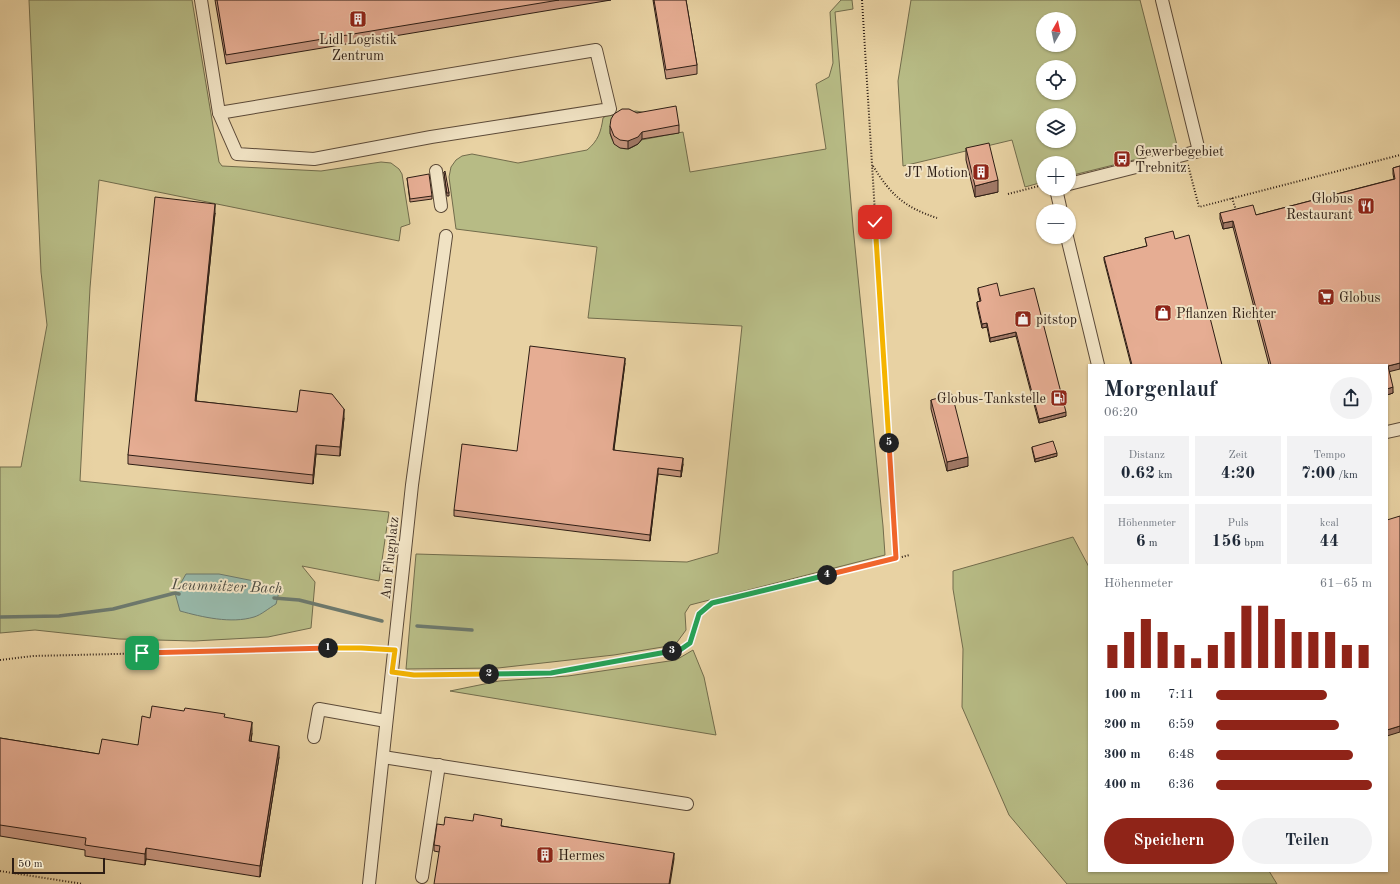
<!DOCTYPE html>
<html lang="de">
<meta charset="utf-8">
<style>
:root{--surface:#fff;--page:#f2f2f3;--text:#1f2937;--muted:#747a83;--accent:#8f2418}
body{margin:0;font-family:"Old Standard TT",serif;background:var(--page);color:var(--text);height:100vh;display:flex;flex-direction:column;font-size:15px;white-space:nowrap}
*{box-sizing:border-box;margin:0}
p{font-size:13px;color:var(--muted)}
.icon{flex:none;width:22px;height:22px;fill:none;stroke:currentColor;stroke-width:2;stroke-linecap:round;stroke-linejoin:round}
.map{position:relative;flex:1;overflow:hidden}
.details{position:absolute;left:1088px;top:364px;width:300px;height:508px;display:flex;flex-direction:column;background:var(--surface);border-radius:0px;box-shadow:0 1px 3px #0004}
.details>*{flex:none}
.needle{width:26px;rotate:9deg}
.buttons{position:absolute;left:1036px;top:12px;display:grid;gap:8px}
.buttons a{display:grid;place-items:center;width:40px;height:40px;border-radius:50%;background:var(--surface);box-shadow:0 1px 3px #0004;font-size:20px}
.scale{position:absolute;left:12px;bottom:10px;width:93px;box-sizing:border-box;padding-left:4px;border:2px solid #2d1d14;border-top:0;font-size:11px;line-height:14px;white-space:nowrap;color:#2d1d14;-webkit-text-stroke:3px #f0e2c3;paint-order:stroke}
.pin{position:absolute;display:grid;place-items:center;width:34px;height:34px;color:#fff;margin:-17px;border-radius:8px;box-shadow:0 2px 6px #0006}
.km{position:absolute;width:20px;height:20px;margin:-10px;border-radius:50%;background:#222;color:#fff;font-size:11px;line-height:20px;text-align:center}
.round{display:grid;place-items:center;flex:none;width:42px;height:42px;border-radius:21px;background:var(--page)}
.headline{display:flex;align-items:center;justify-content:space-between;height:68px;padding:0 16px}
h1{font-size:22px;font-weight:800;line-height:30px}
.metrics{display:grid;grid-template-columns:repeat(3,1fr);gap:6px;height:68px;padding:4px 16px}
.metrics div{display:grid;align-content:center;border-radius:0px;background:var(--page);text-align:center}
.metrics b{font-size:17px;font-weight:800}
.metrics small{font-size:11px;font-weight:400}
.metrics p{font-size:11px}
.chart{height:112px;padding:8px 16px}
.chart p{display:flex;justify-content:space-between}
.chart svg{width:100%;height:72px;margin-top:4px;stroke:var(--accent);stroke-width:6}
.action{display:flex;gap:8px;margin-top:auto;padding:8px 16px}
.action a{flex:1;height:46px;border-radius:24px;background:var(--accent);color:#fff;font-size:16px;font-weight:800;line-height:46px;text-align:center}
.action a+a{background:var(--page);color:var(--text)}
ul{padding:0 16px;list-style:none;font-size:13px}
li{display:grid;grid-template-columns:64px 48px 1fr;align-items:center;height:30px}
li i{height:10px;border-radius:5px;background:var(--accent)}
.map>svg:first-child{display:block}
</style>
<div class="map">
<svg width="1400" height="884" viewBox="0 0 1400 884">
<rect width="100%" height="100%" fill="#e8d2a3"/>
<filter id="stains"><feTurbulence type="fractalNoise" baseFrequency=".005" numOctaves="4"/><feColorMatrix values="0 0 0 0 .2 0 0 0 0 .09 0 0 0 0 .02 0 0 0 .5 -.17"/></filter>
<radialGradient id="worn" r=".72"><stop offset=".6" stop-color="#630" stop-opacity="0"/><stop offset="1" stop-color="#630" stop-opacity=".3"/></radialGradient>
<g fill="#b7bb85" stroke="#726c4c" fill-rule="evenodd">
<path d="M 29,0 L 192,0 L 219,162 L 222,166 L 321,171 L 381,162 L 391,163 L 399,169 L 402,174 L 410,224 L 401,227 L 399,241 L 99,180 L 90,288 L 80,481 L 389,512 L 379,581 L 302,566 L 315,582 L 311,628 L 268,637 L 194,641 L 119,639 L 35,630 L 0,633 L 0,467 L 21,467 L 47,325 L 41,272 Z"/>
<path d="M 841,0 L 852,0 L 853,9 L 835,12 L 853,227 L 883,526 L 885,555 L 690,605 L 685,613 L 686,630 L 675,645 L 614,655 L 498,668 L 406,669 L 416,554 L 687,562 L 718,553 L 742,326 L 588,318 L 597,247 L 456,229 L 449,177 L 451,167 L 456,160 L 462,156 L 472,154 L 518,163 L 587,150 C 598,141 601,132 603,118 L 606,116 L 636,111 L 647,113 L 610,133 C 614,151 630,154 641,140 L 683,132 L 690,172 L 826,149 L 816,84 L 829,77 L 833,63 L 830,12 Z"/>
<path d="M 911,0 L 1140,0 L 1178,149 L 1069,176 L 1069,163 L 1043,163 L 1043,182 L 1025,187 L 1012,140 L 903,166 L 898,81 ZM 1043,19 L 1069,19 L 1069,45 L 1043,45 ZM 1043,67 L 1069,67 L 1069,93 L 1043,93 ZM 1043,115 L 1069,115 L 1069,141 L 1043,141 Z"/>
<path d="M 1073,537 L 1089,567 L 1089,871 L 1269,871 L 1277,884 L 1067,884 L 1009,815 L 962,707 L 963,649 L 953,589 L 953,571 Z"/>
<path d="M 693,650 L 704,677 L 716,735 L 450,691 L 499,681 L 568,676 L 676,660 Z"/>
</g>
<path fill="#97b7a8" stroke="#6d796d" d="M 186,574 L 219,574 L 259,582 L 279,592 L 276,604 C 269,608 261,615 254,617 C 231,624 202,617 180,611 L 175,593 Z"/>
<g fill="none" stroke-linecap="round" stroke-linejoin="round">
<g stroke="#6d796d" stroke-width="3.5">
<path d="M 274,598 L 299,600 L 382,621"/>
<path d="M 0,617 L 59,616 L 113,609 L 175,593 L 179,594"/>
<path d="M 417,626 L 472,630"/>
</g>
<g stroke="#5c4a38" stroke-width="14">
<g id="minor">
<path d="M 201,0 L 219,113"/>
<path d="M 596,50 L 610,109 L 431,137 L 314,159 L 237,154 L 219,113 Z"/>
<path d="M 436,171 L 441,206"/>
<path d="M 1069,184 L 1199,151 L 1162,0"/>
<path d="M 1056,189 L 1061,211"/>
<path d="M 1067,237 L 1098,365"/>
<path d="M 1387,432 L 1400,429"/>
<path d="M 314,737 L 319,709 L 386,721"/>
<path d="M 383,757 L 687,804"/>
<path d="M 422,877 L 439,765"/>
<path d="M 369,884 L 412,485 L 446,236"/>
</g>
</g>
<g stroke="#2d1d14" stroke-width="2" stroke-dasharray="1 2" stroke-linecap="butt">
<path d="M 862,0 L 896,558"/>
<path d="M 1188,165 L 1199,207 L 1400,155"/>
<path d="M 873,166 C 891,195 904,207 937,218"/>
<path d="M 1008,194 L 1043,185"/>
<path d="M 1232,198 L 1236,210"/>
<path d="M 0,660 L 33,656 L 361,648 L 382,649"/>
<path d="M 403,674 L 414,675 L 551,673 L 680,650 L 690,643 L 699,614 L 712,603 L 910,555"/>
<path d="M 0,871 L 83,884"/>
</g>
<use href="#minor" stroke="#f0e2c3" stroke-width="12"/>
</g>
<g fill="#c6957e" stroke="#2d1d14">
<path d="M 215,0 L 611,0 L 226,64 Z"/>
<path d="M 653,0 L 686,0 L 697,65 L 697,74 L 666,79 Z"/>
<path d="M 637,113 L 679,125 L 679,133 L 642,139 L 638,144 L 628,149 L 620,148 L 614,144 L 610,133 L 610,126 Z"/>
<path d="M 966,148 L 998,192 L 975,197 L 966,160 Z"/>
<path d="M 1400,166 L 1389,371 L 1393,393 L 1387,395 L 1387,365 L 1269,365 L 1233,227 L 1223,229 L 1220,219 L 1220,213 L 1256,215 L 1394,179 L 1393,174 L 1393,168 Z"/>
<path d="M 444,172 L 449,193 L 449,196 L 447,196 Z"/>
<path d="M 407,178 L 432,196 L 432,199 L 410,202 Z"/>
<path d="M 215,213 L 196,401 L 344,418 L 340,456 L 316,454 L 313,484 L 128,464 L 128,455 Z"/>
<path d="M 1145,238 L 1175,239 L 1222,365 L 1131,365 L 1104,260 L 1104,257 L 1147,246 Z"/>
<path d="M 978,288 L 1000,296 L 1066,416 L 1039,423 L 1016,336 L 990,342 L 987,327 L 982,328 L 977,306 L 977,302 L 980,301 L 978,292 Z"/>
<path d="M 625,363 L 614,450 L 683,464 L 681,477 L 658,474 L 650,541 L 454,516 L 454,510 L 517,451 Z"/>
<path d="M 931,400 L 968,466 L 947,471 L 931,409 Z"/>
<path d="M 1032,447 L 1057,456 L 1035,462 L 1032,449 Z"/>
<path d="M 225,718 L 252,733 L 251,742 L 279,757 L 260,877 L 146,859 L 145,865 L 85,856 L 85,850 L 0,836 L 0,738 L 99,754 L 138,745 Z"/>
<path d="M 444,825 L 502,826 L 674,859 L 439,852 L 434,851 L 434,845 Z"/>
</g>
<g fill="#a17967" stroke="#2d1d14">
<path d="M 642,132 L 642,139 L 638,144 L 628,149 L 628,141 Z"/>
<path d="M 998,180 L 998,192 L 975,197 L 975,186 Z"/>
<path d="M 215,204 L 215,213 L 195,410 L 195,401 Z"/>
<path d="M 1233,221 L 1233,227 L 1223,229 L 1223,223 Z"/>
<path d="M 987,323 L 987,327 L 982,328 L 982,324 Z"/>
<path d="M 1016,332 L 1016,336 L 990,342 L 990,338 Z"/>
<path d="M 625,358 L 625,363 L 613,455 L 613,450 Z"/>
<path d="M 1400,363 L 1400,369 L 1388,372 L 1388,366 Z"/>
<path d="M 1393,387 L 1393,393 L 1387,395 L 1387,389 Z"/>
<path d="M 344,409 L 344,418 L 340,456 L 340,447 Z"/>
<path d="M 1066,412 L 1066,416 L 1039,423 L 1039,419 Z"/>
<path d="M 316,445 L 316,454 L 313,484 L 313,475 Z"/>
<path d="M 1057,453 L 1057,456 L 1035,462 L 1035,459 Z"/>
<path d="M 968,457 L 968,466 L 947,471 L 947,462 Z"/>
<path d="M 683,458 L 683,464 L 681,477 L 681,471 Z"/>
<path d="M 658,468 L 658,474 L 650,541 L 650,535 Z"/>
<path d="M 252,722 L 252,733 L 249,753 L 249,741 Z"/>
<path d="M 1400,726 L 1400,732 L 1387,736 L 1387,730 Z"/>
<path d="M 279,746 L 279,757 L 260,877 L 260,866 Z"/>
<path d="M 146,848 L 146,859 L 145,865 L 145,854 Z"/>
<path d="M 674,853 L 674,859 L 670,884 L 669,884 Z"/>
</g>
<g fill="#e6ad93" stroke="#2d1d14">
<path d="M 217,0 L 559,0 L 226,55 Z"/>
<path d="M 654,0 L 686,0 L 697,65 L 666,70 Z"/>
<path d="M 676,106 L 679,125 L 642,132 L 638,137 L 628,141 L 620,140 L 614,136 L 610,126 L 611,119 L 614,114 L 622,109 L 629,109 L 637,113 Z"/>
<path d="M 989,143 L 998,180 L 975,186 L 966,148 Z"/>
<path d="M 1400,166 L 1400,363 L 1388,366 L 1393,387 L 1387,389 L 1387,365 L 1271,365 L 1233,221 L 1223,223 L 1220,213 L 1253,205 L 1256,215 L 1395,179 L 1393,168 Z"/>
<path d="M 445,171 L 449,193 L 447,193 L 444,172 Z"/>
<path d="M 429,174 L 432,196 L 410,199 L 407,178 Z"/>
<path d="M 155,197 L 215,204 L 195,401 L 297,412 L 300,390 L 332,394 L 344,409 L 340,447 L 316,445 L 313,475 L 128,455 Z"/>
<path d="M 1173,231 L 1175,239 L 1189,235 L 1222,365 L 1132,365 L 1104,257 L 1147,246 L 1145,238 Z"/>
<path d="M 997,283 L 1000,296 L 1034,288 L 1066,412 L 1039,419 L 1016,332 L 990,338 L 987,323 L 982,324 L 977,302 L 981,301 L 978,288 Z"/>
<path d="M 530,346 L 625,358 L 613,450 L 683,458 L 681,471 L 658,468 L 650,535 L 454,510 L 462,444 L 517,451 Z"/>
<path d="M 952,394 L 968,457 L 947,462 L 931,400 Z"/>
<path d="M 1053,441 L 1057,453 L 1035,459 L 1032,447 Z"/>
<path d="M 1400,516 L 1400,726 L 1387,730 L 1387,520 Z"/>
<path d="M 152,706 L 184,711 L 185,708 L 225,714 L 224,717 L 252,722 L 249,741 L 279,746 L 260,866 L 146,848 L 145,854 L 85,845 L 86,838 L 0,825 L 0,738 L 99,754 L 102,739 L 138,745 L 142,716 L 150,718 Z"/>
<path d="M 474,814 L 502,819 L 501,826 L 674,853 L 669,884 L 434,884 L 440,846 L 434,845 L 437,824 L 444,825 L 445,817 L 473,821 Z"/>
</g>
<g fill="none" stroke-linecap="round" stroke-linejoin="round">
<g stroke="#fff" stroke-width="8">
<path id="split-1" d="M 142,653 L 328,648"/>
</g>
<g stroke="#fff" stroke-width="8">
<path id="split-2" d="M 328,648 L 361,648 L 395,650 L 392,672 L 414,675 L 489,674"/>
</g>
<g stroke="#fff" stroke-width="8">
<path id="split-3" d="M 489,674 L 551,673 L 672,651"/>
</g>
<g stroke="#fff" stroke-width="8">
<path id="split-4" d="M 672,651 L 680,650 L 690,643 L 699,614 L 712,603 L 827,575"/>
</g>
<g stroke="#fff" stroke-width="8">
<path id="split-5" d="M 827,575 L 896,558 L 889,443"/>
</g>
<g stroke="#fff" stroke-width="8">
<path id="split-6" d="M 875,222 L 889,443"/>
</g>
<use href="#split-1" stroke="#f0652b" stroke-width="5"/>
<use href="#split-2" stroke="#f5b400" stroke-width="5"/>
<use href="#split-3" stroke="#22a559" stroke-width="5"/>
<use href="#split-4" stroke="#22a559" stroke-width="5"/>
<use href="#split-5" stroke="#f0652b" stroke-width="5"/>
<use href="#split-6" stroke="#f5b400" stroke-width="5"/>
</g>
<defs>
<g id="building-square" transform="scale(0.9)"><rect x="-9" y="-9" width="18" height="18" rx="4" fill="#8f2418" stroke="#f0e2c3"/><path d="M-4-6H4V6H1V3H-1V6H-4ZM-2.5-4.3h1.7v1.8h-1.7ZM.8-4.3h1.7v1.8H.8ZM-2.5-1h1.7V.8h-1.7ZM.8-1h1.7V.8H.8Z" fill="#fff"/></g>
<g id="bus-square" transform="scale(0.9)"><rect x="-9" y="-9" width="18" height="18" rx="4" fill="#8f2418" stroke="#f0e2c3"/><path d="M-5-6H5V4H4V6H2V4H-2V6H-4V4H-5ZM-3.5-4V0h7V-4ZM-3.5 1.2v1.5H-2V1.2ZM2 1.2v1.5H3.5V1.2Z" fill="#fff"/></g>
<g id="restaurant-square" transform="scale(0.9)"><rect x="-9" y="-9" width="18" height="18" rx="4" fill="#8f2418" stroke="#f0e2c3"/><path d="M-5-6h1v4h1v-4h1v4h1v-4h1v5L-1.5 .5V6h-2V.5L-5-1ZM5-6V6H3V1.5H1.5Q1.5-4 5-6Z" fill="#fff"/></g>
<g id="supermarket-square" transform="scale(0.9)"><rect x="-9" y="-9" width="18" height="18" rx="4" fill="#8f2418" stroke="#f0e2c3"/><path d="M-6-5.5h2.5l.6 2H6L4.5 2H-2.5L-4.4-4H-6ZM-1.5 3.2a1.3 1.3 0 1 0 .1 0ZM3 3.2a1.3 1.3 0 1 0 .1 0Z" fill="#fff"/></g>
<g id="shop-square" transform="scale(0.9)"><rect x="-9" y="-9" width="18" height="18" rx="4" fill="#8f2418" stroke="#f0e2c3"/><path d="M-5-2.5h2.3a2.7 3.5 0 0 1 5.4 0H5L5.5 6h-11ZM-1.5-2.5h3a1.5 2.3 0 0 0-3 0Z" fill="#fff"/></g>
<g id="fuel-square" transform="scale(0.9)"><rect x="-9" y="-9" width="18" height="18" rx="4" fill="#8f2418" stroke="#f0e2c3"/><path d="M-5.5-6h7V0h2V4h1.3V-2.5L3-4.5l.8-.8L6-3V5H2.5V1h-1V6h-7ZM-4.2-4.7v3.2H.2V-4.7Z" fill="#fff"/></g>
</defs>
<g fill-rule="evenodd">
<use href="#building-square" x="358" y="19"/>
<use href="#bus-square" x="1122" y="159"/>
<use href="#building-square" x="981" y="172"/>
<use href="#restaurant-square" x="1366" y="206"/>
<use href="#supermarket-square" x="1326" y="297"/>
<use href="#shop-square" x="1163" y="313"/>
<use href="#shop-square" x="1023" y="319"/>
<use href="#fuel-square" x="1059" y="398"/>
<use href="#building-square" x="545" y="855"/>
</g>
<g text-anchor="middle" stroke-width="4" stroke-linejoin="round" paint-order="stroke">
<g font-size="14" fill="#2d1d14" stroke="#f0e2c3" text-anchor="start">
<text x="358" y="44" text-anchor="middle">Lidl Logistik<tspan x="358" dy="16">Zentrum</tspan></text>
<text x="1135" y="156">Gewerbegebiet<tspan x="1135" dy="16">Trebnitz</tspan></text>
<text x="968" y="177" text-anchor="end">JT Motion</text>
<text x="1353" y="203" text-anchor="end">Globus<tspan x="1353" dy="16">Restaurant</tspan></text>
<text x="1339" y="302">Globus</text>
<text x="1176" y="318">Pflanzen Richter</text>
<text x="1036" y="324">pitstop</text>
<text x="1046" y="403" text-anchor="end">Globus-Tankstelle</text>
<text x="558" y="860">Hermes</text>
</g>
<g font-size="14" fill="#2d1d14" stroke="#f0e2c3">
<text transform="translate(389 558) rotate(-84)" y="5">Am Flugplatz</text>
</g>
<g font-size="15" font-style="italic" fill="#4d4b40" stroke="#f0e2c3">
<text transform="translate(227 586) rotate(2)" y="5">Leumnitzer Bach</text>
</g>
</g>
<rect width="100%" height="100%" filter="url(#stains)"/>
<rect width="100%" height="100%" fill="url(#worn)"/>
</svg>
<div class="buttons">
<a><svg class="needle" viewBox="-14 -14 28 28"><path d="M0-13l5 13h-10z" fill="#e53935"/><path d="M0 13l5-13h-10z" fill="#747a83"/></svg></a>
<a><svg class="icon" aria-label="locate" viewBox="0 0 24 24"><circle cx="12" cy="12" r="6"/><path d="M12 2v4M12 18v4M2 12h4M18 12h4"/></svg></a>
<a><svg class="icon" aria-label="layers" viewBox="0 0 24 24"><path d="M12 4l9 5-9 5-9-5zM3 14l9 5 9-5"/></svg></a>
<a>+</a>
<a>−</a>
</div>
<div class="scale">50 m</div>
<div class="pin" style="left:142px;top:653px;background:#1e9e55"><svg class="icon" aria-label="arrive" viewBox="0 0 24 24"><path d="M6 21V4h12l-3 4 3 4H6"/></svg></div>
<div class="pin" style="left:875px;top:222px;background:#d93025"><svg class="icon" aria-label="check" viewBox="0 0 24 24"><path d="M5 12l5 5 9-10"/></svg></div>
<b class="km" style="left:328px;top:648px">1</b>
<b class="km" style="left:489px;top:674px">2</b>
<b class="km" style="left:672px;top:651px">3</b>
<b class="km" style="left:827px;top:575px">4</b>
<b class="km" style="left:889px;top:443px">5</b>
<section class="details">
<div class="headline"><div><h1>Morgenlauf</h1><p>06:20</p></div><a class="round"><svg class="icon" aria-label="share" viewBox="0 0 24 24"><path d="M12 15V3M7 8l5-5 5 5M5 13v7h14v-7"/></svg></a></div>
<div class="metrics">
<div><p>Distanz</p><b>0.62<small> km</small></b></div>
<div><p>Zeit</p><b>4:20</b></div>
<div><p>Tempo</p><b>7:00<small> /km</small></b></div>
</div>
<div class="metrics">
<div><p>Höhenmeter</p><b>6<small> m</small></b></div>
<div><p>Puls</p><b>156<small> bpm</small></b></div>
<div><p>kcal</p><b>44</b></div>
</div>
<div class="chart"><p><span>Höhenmeter</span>61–65 m</p>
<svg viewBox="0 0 160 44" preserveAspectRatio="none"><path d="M5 44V30M15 44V22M25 44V14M35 44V22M45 44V30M55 44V38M65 44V30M75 44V22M85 44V6M95 44V6M105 44V14M115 44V22M125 44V22M135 44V22M145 44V30M155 44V30"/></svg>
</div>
<ul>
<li><b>100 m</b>7:11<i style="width:71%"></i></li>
<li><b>200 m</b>6:59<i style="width:79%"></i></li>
<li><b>300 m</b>6:48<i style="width:88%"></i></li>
<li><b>400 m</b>6:36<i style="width:100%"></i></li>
</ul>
<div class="action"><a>Speichern</a><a>Teilen</a></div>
</section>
</div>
